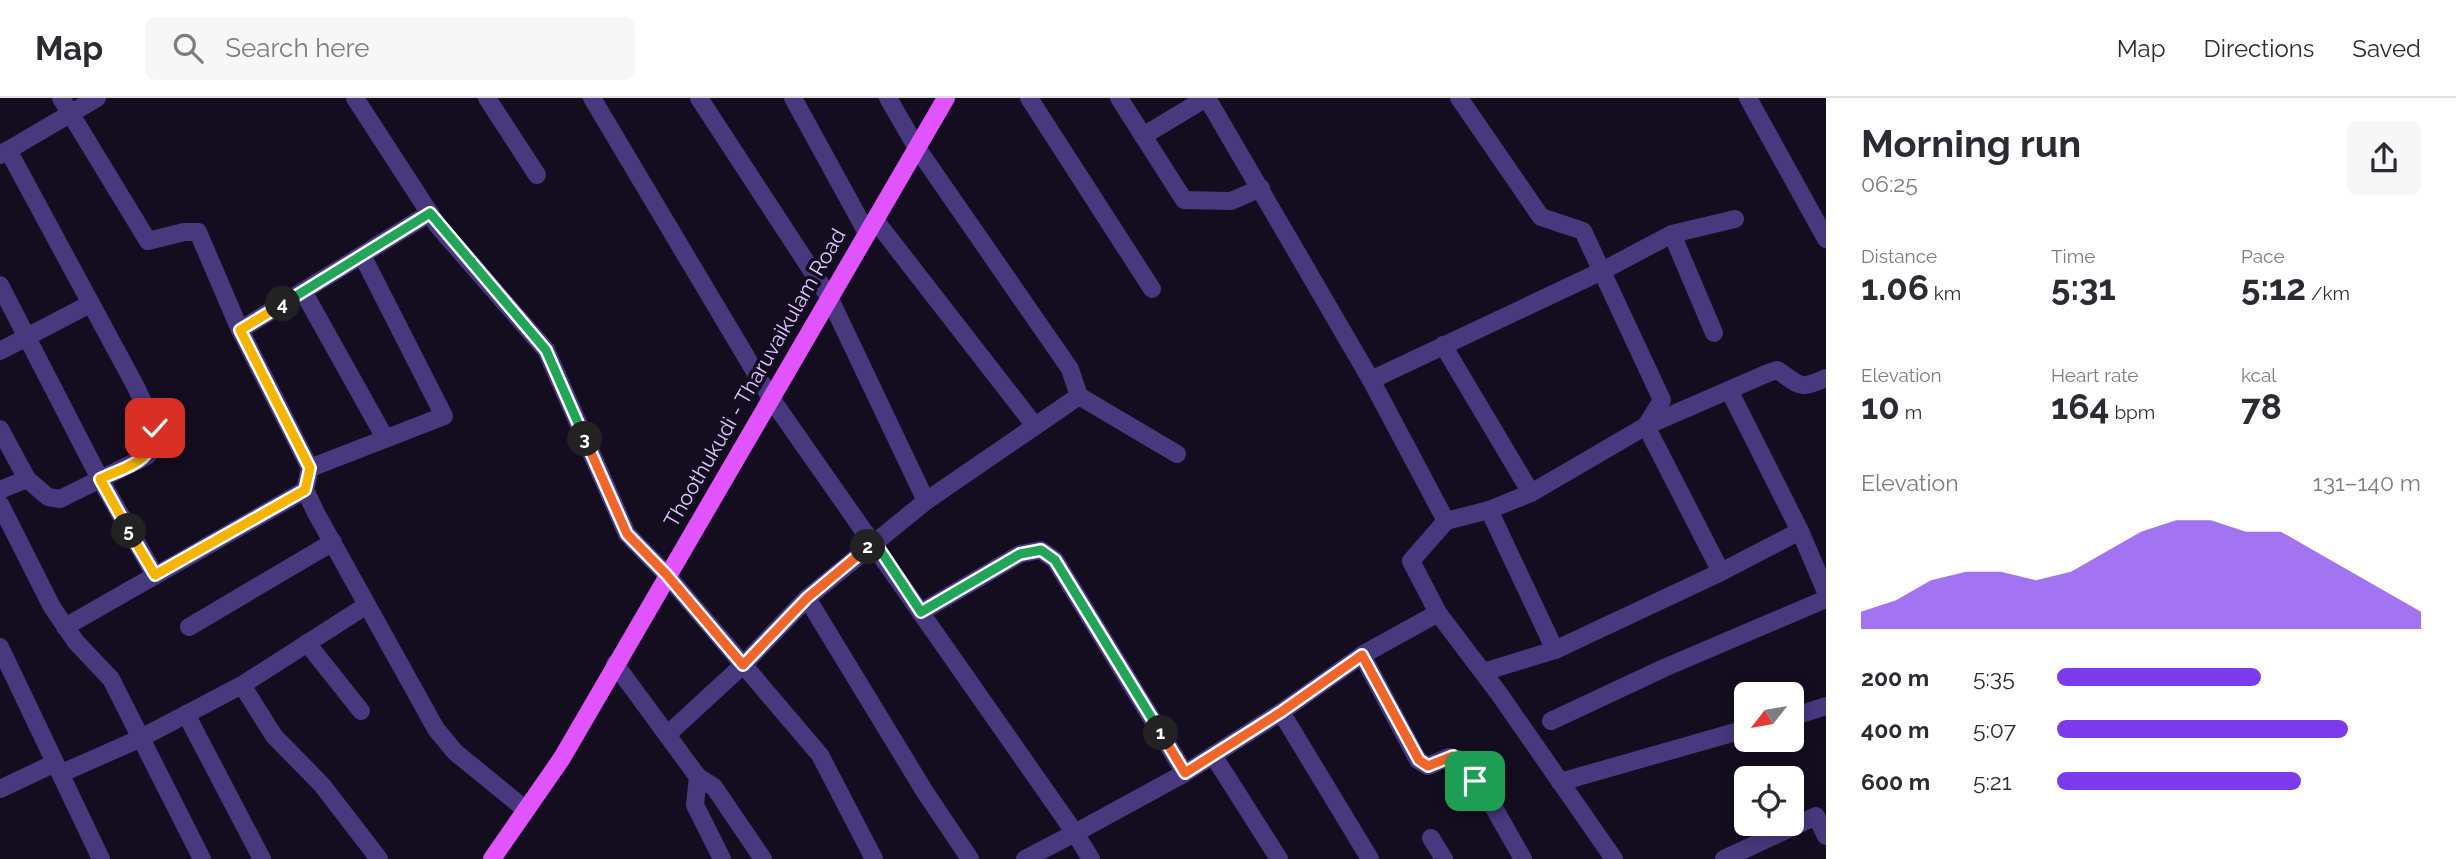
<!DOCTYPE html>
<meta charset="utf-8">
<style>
:root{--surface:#fff;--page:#f7f7f7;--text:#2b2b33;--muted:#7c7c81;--line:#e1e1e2;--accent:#7c3aed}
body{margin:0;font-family:Raleway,sans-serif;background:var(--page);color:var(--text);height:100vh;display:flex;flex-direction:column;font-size:26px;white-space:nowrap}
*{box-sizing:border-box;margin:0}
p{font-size:23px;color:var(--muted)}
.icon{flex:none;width:38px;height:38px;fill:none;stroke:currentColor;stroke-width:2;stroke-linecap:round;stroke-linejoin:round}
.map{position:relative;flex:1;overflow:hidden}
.side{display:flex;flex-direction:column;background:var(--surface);width:630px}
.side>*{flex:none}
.needle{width:46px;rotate:239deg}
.fabs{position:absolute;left:1734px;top:584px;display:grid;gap:14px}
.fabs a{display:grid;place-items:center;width:70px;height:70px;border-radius:10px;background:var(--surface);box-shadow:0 4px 18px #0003;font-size:35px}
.pin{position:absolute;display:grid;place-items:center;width:60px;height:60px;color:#fff;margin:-30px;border-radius:14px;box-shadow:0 4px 10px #0006}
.km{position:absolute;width:35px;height:35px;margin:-18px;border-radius:50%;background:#222;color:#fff;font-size:19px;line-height:35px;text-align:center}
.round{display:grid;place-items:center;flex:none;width:74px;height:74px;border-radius:10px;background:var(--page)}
.head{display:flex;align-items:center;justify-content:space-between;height:119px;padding:0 35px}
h1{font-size:38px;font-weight:700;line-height:52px}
.figures{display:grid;grid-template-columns:repeat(3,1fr);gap:10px;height:119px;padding:7px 35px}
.figures div{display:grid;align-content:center}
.figures b{font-size:35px;font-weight:700}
.figures small{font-size:19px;font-weight:400}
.figures p{font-size:19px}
.chart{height:196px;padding:14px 35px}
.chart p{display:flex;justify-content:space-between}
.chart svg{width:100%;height:126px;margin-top:7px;fill:var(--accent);opacity:.7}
ul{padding:0 35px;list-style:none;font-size:23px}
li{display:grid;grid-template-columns:112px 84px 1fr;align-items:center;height:52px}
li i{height:18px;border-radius:9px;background:var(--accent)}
header{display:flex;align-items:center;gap:42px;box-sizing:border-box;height:98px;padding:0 35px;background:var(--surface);border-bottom:2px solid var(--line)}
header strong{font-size:33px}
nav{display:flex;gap:38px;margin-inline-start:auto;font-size:24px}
.search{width:490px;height:63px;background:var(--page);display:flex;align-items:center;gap:18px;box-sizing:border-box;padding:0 24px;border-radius:10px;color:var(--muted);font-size:26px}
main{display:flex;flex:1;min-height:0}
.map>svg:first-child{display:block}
</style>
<header>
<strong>Map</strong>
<div class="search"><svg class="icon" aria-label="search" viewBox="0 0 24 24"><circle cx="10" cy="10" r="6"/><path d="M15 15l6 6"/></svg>Search here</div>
<nav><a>Map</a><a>Directions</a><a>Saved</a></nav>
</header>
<main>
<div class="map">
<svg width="1826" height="761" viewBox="0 0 1826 761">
<rect width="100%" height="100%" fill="#140d20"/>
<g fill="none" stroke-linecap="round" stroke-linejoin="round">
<g stroke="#48387e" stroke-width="18">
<path d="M 61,0 L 148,143 L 184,134 L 198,134 L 240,232"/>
<path d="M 355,0 L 438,128 L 546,252 L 627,436 L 666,476 L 820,657 L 874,761"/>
<path d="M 487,0 L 537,77"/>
<path d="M 592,0 L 770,299 L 1075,735 L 1185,675 L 1281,614 L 1362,557 L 1438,515 L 1500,597 L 1614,761"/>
<path d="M 793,0 L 867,135"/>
<path d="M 888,0 L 917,50 L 1070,271 L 1079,298 L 926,403"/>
<path d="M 1029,0 L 1152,191"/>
<path d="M 1119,0 L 1184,102 L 1231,103 L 1261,90"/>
<path d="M 1207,0 L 1371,282 L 1446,423 L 1411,463 L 1438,515"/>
<path d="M 1459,0 L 1541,119 L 1583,133 L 1662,302 L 1646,328 L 1721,474"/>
<path d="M 1748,0 L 1826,141"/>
<path d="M 1143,38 L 1206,0"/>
<path d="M 8,52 L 136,289 L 155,330 L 154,348 L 147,358 L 60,401 L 48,399 L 27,381"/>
<path d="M 0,57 L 97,0"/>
<path d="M 430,115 L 240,232 L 310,370 L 305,392 L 316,415 L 436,631 L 455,654 L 526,712"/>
<path d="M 875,122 L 1035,328"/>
<path d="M 1672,136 L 1714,235"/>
<path d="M 0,187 L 100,381 L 155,477"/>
<path d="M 303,193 L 385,340"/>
<path d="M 1443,247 L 1531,395"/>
<path d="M 0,253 L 90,206"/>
<path d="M 1371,282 L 1602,173 L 1672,136 L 1735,121"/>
<path d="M 1730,294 L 1800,433 L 1826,494"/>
<path d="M 1079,298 L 1177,356"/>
<path d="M 0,331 L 27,381 L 0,392"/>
<path d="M 310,370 L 444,318 L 362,157"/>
<path d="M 0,406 L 52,509 L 76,544 L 111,581 L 202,761"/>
<path d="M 1489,412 L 1555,552"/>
<path d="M 1446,423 L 1489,412 L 1531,395 L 1646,328 L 1768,275 L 1777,272 C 1801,287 1797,293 1826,280"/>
<path d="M 807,500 L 925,694 L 970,761"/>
<path d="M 921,514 L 1020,456 L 1041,452 L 1055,462 L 1185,675"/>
<path d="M 65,529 L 305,392"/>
<path d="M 189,529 L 333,444"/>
<path d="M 307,545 L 361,613"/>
<path d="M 0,549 L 101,761"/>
<path d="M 1362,557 L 1418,662 L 1428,668 L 1449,659 L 1458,661 L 1494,710 L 1523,761"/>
<path d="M 615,566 L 698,679"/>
<path d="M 1483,574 L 1555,552 L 1721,474 L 1800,433"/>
<path d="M 242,587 L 274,638 L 322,687 L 379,761"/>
<path d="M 1281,614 L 1370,761"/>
<path d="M 186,616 L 262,761"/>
<path d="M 1792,619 L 1826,608"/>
<path d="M 1551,623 L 1664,570 L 1826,501"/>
<path d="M 668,636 L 743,567 L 807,500 L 926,403 L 829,199 L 699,0"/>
<path d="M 1213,657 L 1279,761"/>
<path d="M 62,675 L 139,641 L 242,587 L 367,507"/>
<path d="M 1560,684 L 1746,631"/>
<path d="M 0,691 L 55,665"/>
<path d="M 1431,740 L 1444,761"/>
<path d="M 722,761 L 695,707 L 698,679 L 714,689 L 763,761"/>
<path d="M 1025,761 L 1075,735 L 1091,761"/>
<path d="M 1724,761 L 1816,718 L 1826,738"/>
</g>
<path stroke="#e053fe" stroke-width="18" d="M 492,761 L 562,660 L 946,0"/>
</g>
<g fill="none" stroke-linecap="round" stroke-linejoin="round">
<g stroke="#fff" stroke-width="14">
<path id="split-1" d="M 1161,635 L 1185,675 L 1281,614 L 1362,557 L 1419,662 L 1428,668 L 1453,658 L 1475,683"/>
</g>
<g stroke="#fff" stroke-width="14">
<path id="split-2" d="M 868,449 L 874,443 L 921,514 L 1020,456 L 1041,452 L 1055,462 L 1161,635"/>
</g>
<g stroke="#fff" stroke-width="14">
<path id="split-3" d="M 585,341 L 627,436 L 666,476 L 743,567 L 807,500 L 868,449"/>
</g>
<g stroke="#fff" stroke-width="14">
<path id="split-4" d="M 283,206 L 430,115 L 546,252 L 585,341"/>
</g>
<g stroke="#fff" stroke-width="14">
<path id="split-5" d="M 129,433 L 155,477 L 305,392 L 310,370 L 240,232 L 283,206"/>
</g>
<g stroke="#fff" stroke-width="14">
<path id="split-6" d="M 129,433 L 100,381 C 129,367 152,366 155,330"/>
</g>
<use href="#split-1" stroke="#f0652b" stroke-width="9"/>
<use href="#split-2" stroke="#22a559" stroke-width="9"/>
<use href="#split-3" stroke="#f0652b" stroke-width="9"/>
<use href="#split-4" stroke="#22a559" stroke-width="9"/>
<use href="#split-5" stroke="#f5b400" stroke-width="9"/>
<use href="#split-6" stroke="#f5b400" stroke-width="9"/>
</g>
<g text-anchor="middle" stroke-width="7" stroke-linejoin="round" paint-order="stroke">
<g font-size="21" fill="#dcccff" stroke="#140d20">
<text transform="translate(755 280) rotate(-60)" y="7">Thoothukudi - Tharuvaikulam Road</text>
</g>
</g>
</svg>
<div class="fabs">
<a><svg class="needle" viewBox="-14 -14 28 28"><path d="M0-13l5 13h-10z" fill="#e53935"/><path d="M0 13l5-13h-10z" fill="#7c7c81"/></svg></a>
<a><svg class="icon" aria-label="locate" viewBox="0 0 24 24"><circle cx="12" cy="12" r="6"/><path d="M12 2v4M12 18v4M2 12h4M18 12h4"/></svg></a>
</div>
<div class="pin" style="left:1475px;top:683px;background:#1e9e55"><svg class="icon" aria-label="arrive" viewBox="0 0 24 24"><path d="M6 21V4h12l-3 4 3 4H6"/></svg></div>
<div class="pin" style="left:155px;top:330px;background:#d93025"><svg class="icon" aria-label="check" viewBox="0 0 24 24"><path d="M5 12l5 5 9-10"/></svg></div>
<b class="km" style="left:1161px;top:635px">1</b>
<b class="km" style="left:868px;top:449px">2</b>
<b class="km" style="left:585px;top:341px">3</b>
<b class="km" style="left:283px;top:206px">4</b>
<b class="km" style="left:129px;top:433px">5</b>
</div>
<section class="side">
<div class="head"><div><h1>Morning run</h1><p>06:25</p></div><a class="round"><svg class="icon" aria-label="share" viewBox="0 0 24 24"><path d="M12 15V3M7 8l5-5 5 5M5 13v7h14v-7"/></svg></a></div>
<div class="figures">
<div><p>Distance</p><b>1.06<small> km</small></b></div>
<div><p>Time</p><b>5:31</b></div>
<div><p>Pace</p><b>5:12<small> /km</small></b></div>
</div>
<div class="figures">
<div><p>Elevation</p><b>10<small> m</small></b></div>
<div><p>Heart rate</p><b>164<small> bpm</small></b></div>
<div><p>kcal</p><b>78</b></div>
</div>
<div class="chart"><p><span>Elevation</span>131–140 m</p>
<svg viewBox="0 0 160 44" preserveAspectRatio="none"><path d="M0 44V38L10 34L20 27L30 24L40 24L50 27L60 24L70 17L80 10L90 6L100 6L110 10L120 10L130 17L140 24L150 31L160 38V44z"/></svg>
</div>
<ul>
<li><b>200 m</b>5:35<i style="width:56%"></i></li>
<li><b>400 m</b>5:07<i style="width:80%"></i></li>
<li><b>600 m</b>5:21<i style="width:67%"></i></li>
</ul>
</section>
</main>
